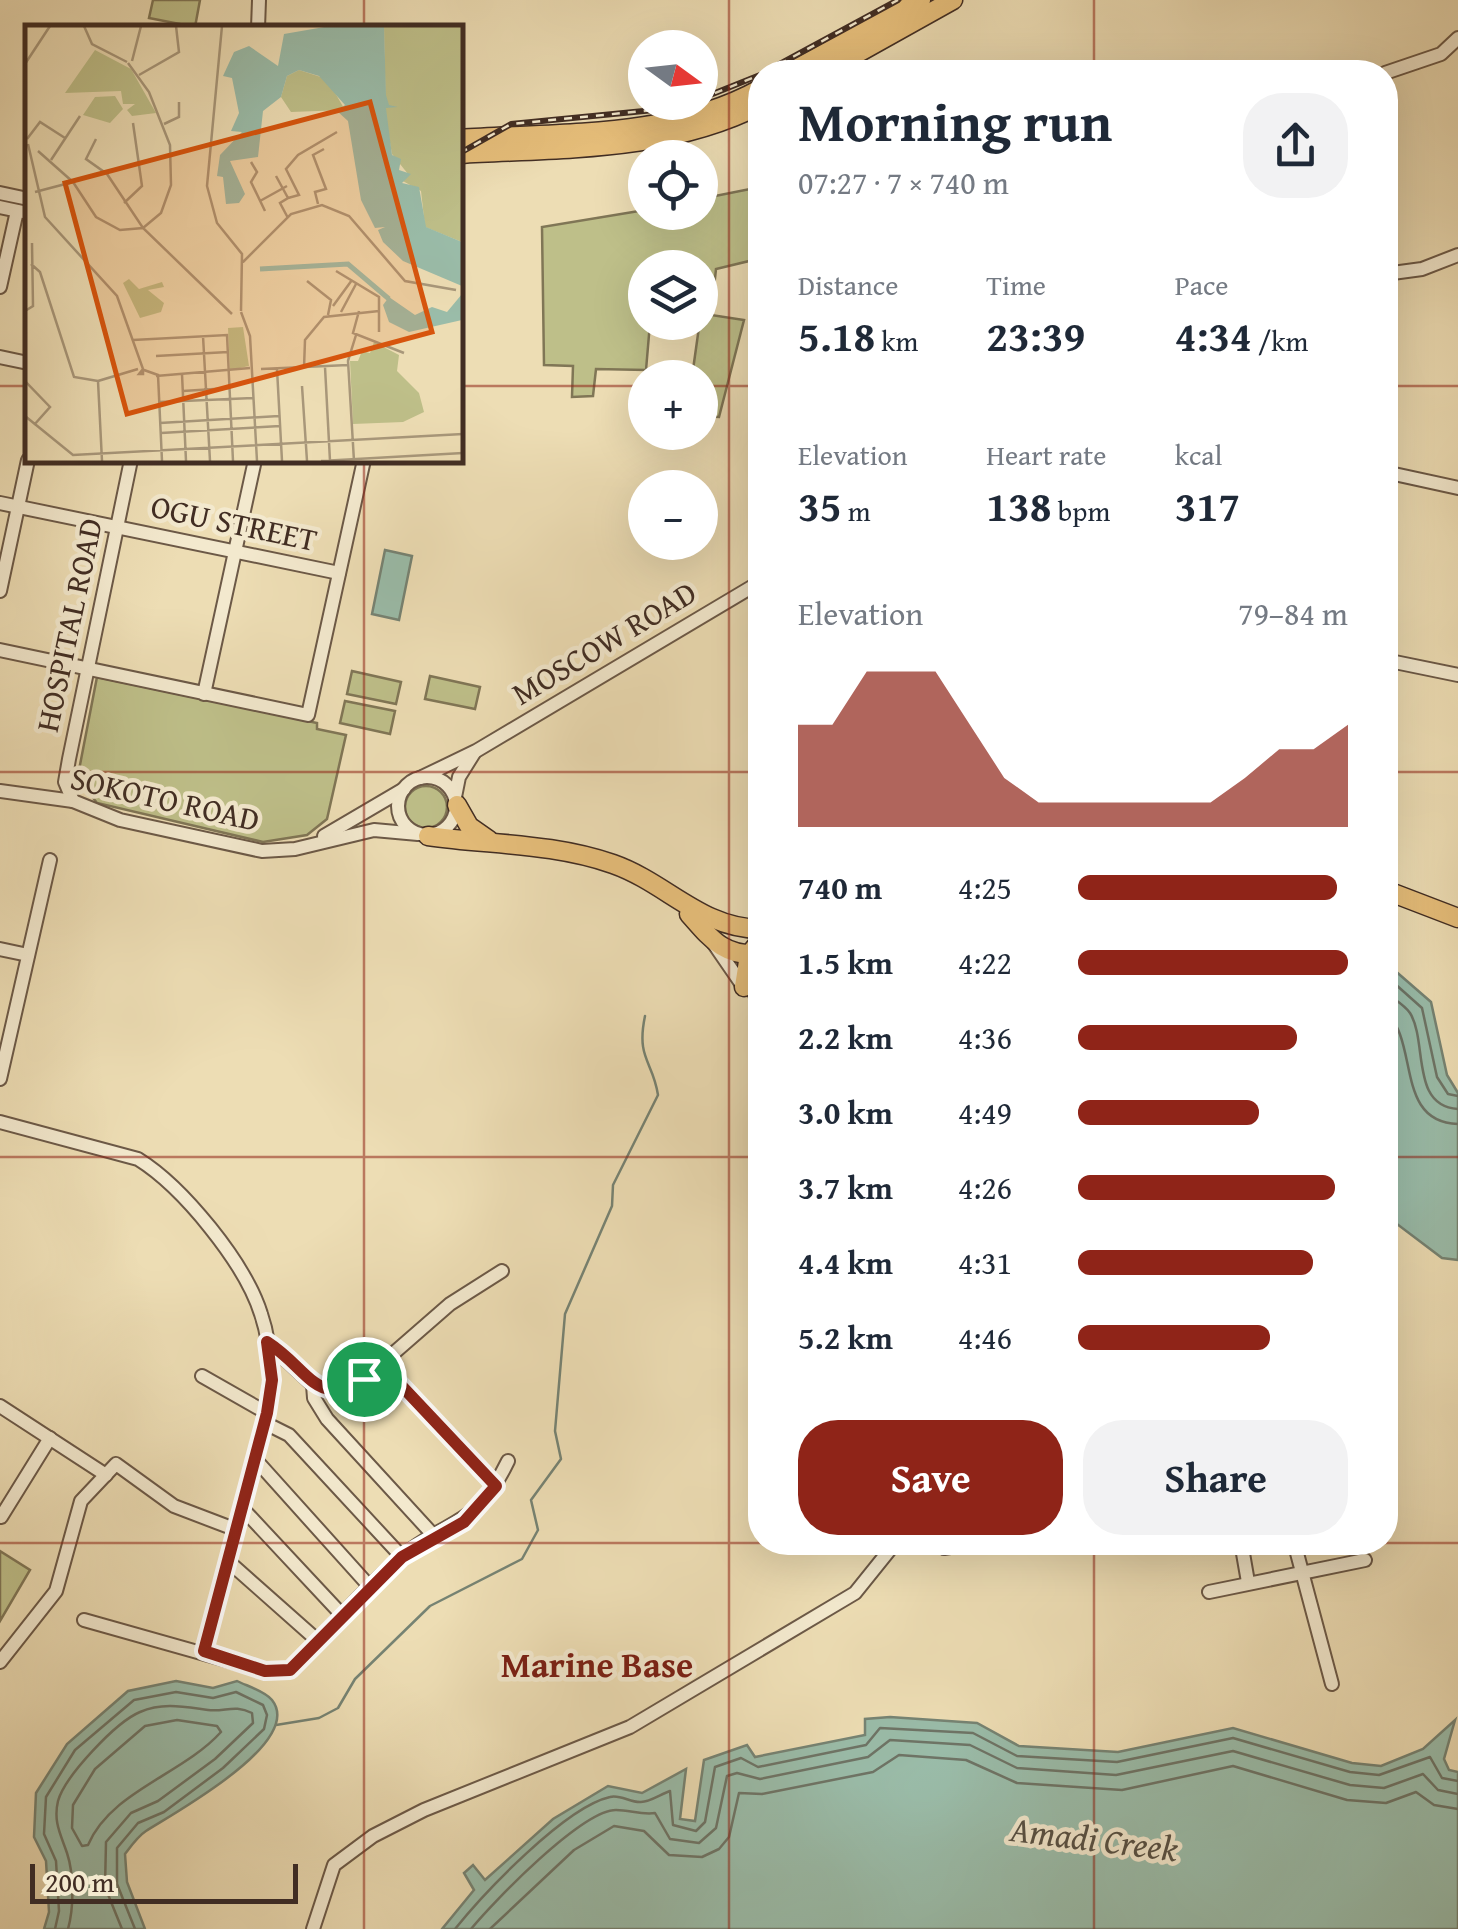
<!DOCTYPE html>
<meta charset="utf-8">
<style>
:root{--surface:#fff;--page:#f2f2f3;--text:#1f2937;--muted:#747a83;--accent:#8f2418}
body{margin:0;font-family:"Gentium Book Plus",serif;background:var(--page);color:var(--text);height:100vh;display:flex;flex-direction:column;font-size:38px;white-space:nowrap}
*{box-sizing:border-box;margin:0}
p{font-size:32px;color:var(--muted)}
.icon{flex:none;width:55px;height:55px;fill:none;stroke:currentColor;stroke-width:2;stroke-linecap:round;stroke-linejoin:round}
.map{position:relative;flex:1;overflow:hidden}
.side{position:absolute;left:748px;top:60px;width:650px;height:1495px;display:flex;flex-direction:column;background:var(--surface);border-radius:40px;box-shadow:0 10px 40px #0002}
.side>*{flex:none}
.needle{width:65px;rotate:105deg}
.buttons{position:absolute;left:628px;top:30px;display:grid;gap:20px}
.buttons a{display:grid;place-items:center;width:90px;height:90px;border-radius:50%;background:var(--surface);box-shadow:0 10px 40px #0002;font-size:50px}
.scale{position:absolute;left:30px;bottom:25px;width:268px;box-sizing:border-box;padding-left:10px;border:5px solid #412d23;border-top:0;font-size:28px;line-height:35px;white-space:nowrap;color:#412d23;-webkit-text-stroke:8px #f3e9ce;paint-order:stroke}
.pin{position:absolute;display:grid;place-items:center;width:85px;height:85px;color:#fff;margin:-42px;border:5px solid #fff;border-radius:50%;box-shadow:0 2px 10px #0007}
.round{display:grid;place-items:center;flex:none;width:105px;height:105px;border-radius:40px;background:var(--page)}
.headline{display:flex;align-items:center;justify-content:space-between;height:170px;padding:0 50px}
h1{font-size:55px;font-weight:700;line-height:75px}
.figures{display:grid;grid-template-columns:repeat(3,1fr);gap:15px;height:170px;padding:10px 50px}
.figures div{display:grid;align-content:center}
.figures b{font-size:42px;font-weight:700}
.figures small{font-size:28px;font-weight:400}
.figures p{font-size:28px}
.chart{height:280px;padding:20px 50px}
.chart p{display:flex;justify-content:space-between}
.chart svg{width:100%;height:180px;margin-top:10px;fill:var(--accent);opacity:.7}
.button{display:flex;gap:20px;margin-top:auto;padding:20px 50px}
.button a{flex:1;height:115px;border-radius:40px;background:var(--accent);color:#fff;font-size:40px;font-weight:700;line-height:115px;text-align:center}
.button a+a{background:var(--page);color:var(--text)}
ul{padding:0 50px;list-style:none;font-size:32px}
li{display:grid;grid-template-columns:160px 120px 1fr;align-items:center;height:75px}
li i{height:25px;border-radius:12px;background:var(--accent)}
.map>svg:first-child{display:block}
</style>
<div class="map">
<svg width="1458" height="1929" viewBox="0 0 1458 1929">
<rect width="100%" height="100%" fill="#edddb4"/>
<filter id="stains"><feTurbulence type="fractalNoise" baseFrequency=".002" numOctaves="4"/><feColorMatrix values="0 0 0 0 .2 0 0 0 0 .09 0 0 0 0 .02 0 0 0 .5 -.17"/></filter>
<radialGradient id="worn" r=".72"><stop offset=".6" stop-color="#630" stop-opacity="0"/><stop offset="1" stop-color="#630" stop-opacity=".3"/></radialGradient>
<g fill="#bebf89" stroke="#807656" stroke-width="2.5">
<path d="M 153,0 L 200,0 L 195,27 L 149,18 Z"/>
<path d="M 760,187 L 760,249 L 749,261 L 716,269 L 711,315 L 744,320 L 719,417 L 700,416 L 700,378 L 692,377 L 700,320 L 700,268 L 645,268 L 645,322 L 650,323 L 646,370 L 596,369 L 593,396 L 572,397 L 573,366 L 544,365 L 542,227 L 645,210 L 700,212 L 700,199 Z"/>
<path d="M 352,671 L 401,682 L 396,704 L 347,694 Z"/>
<path d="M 430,676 L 480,687 L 475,709 L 425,699 Z"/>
<path d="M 97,677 L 317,723 L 317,729 L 346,735 L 327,819 L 307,835 L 263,842 L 97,803 L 83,785 L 79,770 Z"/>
<path d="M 345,701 L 395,711 L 390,734 L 340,723 Z"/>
<circle cx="426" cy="807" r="21"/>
<path d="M 0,1551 L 30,1570 L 0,1621 Z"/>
</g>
<g fill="#9abca9" stroke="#768373" stroke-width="2.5">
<path d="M 385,550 L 412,556 L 399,620 L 372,614 Z"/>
<path d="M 1385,962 L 1431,1002 L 1447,1075 L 1458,1093 L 1458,1260 L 1442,1258 L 1385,1215 Z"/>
<path d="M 176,1681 L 213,1688 L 237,1681 C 247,1686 265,1691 272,1700 C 305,1742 174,1813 146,1831 C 138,1836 131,1846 125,1854 L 127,1882 L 145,1929 L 44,1929 L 49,1912 L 46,1861 L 34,1837 L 36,1793 L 67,1744 L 128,1691 Z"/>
<path d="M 890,1717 L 977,1723 L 1019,1746 L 1118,1752 L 1233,1728 L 1352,1763 L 1381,1766 L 1423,1749 L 1455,1720 L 1444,1759 L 1449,1770 L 1458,1772 L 1458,1929 L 442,1929 L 474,1890 L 464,1873 L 473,1865 L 485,1880 L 553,1819 L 608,1786 L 642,1793 L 686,1769 L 680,1819 L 695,1821 L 704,1760 L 747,1745 L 755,1757 L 865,1735 L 865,1719 Z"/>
</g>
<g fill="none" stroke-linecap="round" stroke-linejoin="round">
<g stroke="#6e7466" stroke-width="2.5">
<path d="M 1385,975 L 1422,1008 L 1437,1077 L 1448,1094 L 1458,1096"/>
<path d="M 1385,992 C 1392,998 1405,1005 1410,1013 C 1428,1042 1410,1106 1458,1109"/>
<path d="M 1385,1011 C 1420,1041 1394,1122 1458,1124"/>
<path d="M 177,1720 L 217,1726 L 221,1732 C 182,1775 111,1791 88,1845 L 82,1846 L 72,1828 L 73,1805 L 95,1769 L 145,1726 Z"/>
<path d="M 55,1929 L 59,1911 L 56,1861 L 44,1834 L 46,1797 L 75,1750 L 134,1700 L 176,1692 L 213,1698 L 236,1692 L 263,1705 L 267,1715 L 264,1729 L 223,1768 L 164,1812 L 138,1823 L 117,1848 L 117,1884 L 135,1929"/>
<path d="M 68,1929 C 74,1908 74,1874 67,1853 C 61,1835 53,1822 58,1801 C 65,1776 116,1722 140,1712 C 163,1702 185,1707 208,1710 C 226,1712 234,1704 252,1713 L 253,1723 L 215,1759 L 158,1801 L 131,1813 L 106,1842 L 105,1887 L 122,1929"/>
<path d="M 455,1929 C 483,1894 565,1807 610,1797 C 620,1794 631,1803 641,1802 C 650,1802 661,1794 670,1791 L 673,1825 L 696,1831 L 705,1822 L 715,1767 L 741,1758 L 758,1767 L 866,1745 L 880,1728 L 973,1733 L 1017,1756 L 1117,1762 L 1233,1738 L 1350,1772 L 1379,1775 L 1430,1757 L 1442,1778 L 1458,1781"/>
<path d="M 471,1929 C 493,1902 582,1810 616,1810 C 630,1810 641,1815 655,1813 L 670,1839 L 699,1843 L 716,1828 L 727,1776 L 737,1773 L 760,1779 L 868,1757 L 890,1740 L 970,1745 L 1017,1768 L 1116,1775 L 1233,1751 L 1350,1785 L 1384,1788 L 1423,1774 L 1438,1790 L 1458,1794"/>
<path d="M 490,1929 L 574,1850 L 614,1826 L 644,1831 L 669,1855 L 702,1857 L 719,1849 L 729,1837 L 739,1793 L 762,1794 L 873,1772 L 899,1755 L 966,1760 L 1017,1783 L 1122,1790 L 1233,1766 L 1347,1800 L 1386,1803 L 1416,1792 L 1434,1805 L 1458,1809"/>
</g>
<path stroke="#768373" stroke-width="2.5" d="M 276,1725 L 319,1718 L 338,1708 L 355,1679 L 430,1606 L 522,1559 L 538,1530 L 531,1500 L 561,1459 L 555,1431 L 565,1314 L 612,1206 L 613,1185 L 658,1095 C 653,1061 636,1059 645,1016"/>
<g stroke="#6c5947" stroke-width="16">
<g id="minor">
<path d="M 258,28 L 259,0"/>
<path d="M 1385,73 L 1441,54 L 1458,38"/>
<path d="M 0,193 L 28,199"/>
<path d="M 0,207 L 28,213"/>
<path d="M 1385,274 L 1422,269 L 1458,255"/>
<path d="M 0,287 L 17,211"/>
<path d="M 0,357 L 28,363"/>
<path d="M 1385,472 L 1458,488"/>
<path d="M 0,503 L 339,573"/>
<path d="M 0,591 L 28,460"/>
<path d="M 0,650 L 308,715 L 364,460"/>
<path d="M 1385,660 L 1458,675"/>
<path d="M 204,694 L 255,460"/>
<circle cx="427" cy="806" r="29"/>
<path d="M 420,778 L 476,751 L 760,582"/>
<path d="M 0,791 L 73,801 L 120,820 L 262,851 L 295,849 L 374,830 L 418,834"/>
<path d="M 455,797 L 459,777 L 474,753"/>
<path d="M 73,801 L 65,782 L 69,759 L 131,460"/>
<path d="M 324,836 L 404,789"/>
<path d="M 714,944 L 745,989"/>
<path d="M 0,949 L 28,955"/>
<path d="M 746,972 L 760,1007"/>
<path d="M 0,1079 L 50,860"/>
<path d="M 0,1122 L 138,1159 C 183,1187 245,1263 261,1314 C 272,1346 272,1380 267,1413 L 205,1651"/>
<path d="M 267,1342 L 313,1385 L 334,1388 L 364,1379 L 450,1304 L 502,1271"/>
<path d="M 381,1364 L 496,1486"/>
<path d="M 202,1376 L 267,1413"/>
<path d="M 313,1385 L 314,1398 L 327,1419 L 435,1537"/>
<path d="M 0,1406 L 106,1475"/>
<path d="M 265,1423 L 289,1435 L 402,1557"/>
<path d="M 255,1459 L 371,1588"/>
<path d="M 242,1508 L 342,1615"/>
<path d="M 1,1517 L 50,1438"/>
<path d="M 1241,1542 L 1248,1582"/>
<path d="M 1294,1542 L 1332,1684"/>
<path d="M 944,1548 L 981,1542"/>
<path d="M 229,1562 L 317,1640"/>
<path d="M 1209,1592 L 1365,1560"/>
<path d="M 84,1620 L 265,1671 L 290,1670 C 326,1633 361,1592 400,1558 C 450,1516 474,1531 508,1461"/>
<path d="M 0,1662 L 56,1591 L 81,1501 L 116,1464 L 174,1506 L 237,1530"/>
<path d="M 313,1929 L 334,1865 L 373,1836 L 424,1810 L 630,1727 L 855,1593 L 896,1542"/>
</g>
</g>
<g stroke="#412d23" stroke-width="21">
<g id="major">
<path d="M 790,72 L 921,0"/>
<path d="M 824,72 L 953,0"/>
<path d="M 460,139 C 559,132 670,139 760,89"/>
<path d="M 460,154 C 561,148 668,152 760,105"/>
<path d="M 457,805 L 469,826 L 489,840"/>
<path d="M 428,836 C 491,845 552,843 613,864 C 667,883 700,928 760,929"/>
<path d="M 1385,890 L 1458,918"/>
<path d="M 689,914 C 711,939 724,957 760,954"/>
<path d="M 744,987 L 749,955 L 760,941"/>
</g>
</g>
<use href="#minor" stroke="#f3e9ce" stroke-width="12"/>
<use href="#major" stroke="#e6be7a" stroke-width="18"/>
<g stroke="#412d23" stroke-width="6">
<g id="rail">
<path d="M 765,72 L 898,0"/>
<path d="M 700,99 L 760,75"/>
<path d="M 460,153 L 511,124 L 654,110 L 688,102"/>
</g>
</g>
<use href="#rail" stroke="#f3e9ce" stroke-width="2.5" stroke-dasharray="8" stroke-linecap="butt"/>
</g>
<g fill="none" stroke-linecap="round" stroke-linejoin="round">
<g stroke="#fff" stroke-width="20">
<path id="route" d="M 267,1342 C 314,1372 318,1419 381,1364 L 496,1486 L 464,1522 L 402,1557 L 290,1670 L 265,1671 L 204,1651 L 267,1413 L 272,1380 Z"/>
</g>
<use href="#route" stroke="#8f2418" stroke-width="12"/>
</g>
<path fill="none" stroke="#8f2418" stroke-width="2.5" stroke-opacity="0.55" d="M 364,0 L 364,28M 729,0 L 729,1929M 1094,0 L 1094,72M 0,386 L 28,386M 460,386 L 645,386M 700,386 L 760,386M 1385,386 L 1458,386M 364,460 L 364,1929M 0,772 L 760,772M 1385,772 L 1458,772M 0,1157 L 760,1157M 1385,1157 L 1458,1157M 1094,1542 L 1094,1929M 0,1543 L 1458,1543"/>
<g text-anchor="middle" stroke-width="9" stroke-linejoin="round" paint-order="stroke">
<g font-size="32" fill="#412d23" stroke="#f3e9ce">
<text transform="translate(234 523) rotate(12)" y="11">OGU STREET</text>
<text transform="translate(69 625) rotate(-78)" y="11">HOSPITAL ROAD</text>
<text transform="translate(604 643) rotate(-31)" y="11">MOSCOW ROAD</text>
<text transform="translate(165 799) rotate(13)" y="11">SOKOTO ROAD</text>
</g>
<g font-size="35" font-weight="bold" fill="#7a1f14" stroke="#f3e9ce">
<text x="597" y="1677">Marine Base</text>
</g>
<g font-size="35" font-style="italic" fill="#575144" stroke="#f3e9ce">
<text transform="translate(1094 1839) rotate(7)" y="12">Amadi Creek</text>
</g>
</g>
<g transform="translate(25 25)">
<rect width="438" height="438" fill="#edddb4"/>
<path d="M 359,1 L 437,1 L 437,217 L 400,202 L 396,166 L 376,155 L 383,149 L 367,129 L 361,95 ZM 70,25 L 106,44 L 131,88 L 107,91 L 102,85 L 110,79 L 98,79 L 96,66 L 40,68 ZM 274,45 L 302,54 L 320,85 L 266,87 L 256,72 L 262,51 ZM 90,71 L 98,84 L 85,98 L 58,90 L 70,72 ZM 104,254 L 114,264 L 137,257 L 139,262 L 123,265 L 139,278 L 136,287 L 115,293 L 98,258 ZM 218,302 L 224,341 L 205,345 L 203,303 ZM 349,317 L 374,330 L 372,346 L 394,368 L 399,387 L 378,397 L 328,399 L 325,336 L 333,336 L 337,326 L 345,328 Z" fill="#bebf89"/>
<path d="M 305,1 L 359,1 L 361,70 L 364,80 L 373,82 L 361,83 L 367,130 L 376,134 L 374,145 L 386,149 L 377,158 L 394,162 L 401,202 L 437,217 L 437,261 L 378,236 L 358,217 L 353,205 L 360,202 L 350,203 L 336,175 L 323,96 L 312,86 L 320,80 L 294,51 L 274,45 L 262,51 L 256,72 L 238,86 L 233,132 L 205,136 L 220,169 L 214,178 L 201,179 L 198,152 L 192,151 L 195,130 L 217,107 L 206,106 L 214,88 L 207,53 L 198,51 L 209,27 L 224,21 L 253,41 L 259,9 ZM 437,269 L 437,295 L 384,307 L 364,297 L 358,280 L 364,272 L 390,290 L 407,282 L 422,287 Z" fill="#9abca9"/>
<path fill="none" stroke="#9abca9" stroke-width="5" d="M 235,244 L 323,239 L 364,274"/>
<path fill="none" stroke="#a8977a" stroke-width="2.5" d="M 59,1 L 67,19 L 102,37M 197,1 L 182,161 L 192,198 L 217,229 L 216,286M 107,36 L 116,1M 0,39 L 25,1M 114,50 L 154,27 L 151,1M 139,99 L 154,92 L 154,77M 2,114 L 15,97 L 40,113M 71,114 L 61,134 L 82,149 L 118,203 L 207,289M 3,119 L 20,192 L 92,271 L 118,344 L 114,349 L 118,349 L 118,344M 13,126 L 48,157M 26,135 L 55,91M 226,137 L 232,147 L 226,157 L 240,186M 251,151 L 263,173 L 255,178 L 263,193M 10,167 L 48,157 L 71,192 L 95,205 L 118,203 L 136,188 L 146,160 L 145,120 L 124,67 L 103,38M 263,173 L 274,170 L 261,144 L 273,130 L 312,107M 235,176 L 262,161M 99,178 L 117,161 L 108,98M 293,179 L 290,167 L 301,164 L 288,130 L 299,124M 218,237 L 266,189 L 297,180 L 324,191 L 380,256 L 431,265M 6,239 L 15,247 L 49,352 L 73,356M 311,246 L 354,272 L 354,307M 282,256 L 306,275 L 303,290M 308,281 L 327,255M 0,286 L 8,281 L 7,218M 334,286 L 328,308 L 379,328M 216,287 L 225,311 L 232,436M 316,287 L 331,259M 178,311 L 185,436M 108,315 L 202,310 L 208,436M 131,331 L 203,327M 300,342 L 305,436M 279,343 L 280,315 L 299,292 L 354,286M 236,344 L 323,340M 252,344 L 257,436M 119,345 L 133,350 L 137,436M 0,347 L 0,356 L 25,382 L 9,400M 157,349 L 161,436M 131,351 L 225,343M 277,361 L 282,436M 158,366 L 205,363M 135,377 L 228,373M 0,391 L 48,430 L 438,409M 135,398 L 254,391M 136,408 L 255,401M 77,436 L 73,356 L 113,344M 296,436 L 438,428M 329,436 L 323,336 L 331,310"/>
<path fill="#d7550e" fill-opacity="0.15" stroke="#d7550e" stroke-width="5" d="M 345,77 L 407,307 L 102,389 L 40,158 Z"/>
<rect width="438" height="438" fill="none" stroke="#412d23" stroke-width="5"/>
</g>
<rect width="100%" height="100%" filter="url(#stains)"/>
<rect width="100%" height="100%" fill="url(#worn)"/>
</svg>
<div class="buttons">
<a><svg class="needle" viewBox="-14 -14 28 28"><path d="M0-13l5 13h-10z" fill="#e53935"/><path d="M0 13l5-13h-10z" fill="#747a83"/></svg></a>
<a><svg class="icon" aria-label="locate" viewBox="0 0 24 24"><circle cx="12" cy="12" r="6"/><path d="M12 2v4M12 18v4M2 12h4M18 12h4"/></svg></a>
<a><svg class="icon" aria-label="layers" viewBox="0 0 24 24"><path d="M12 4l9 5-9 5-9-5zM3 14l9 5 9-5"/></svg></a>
<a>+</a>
<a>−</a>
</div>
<div class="scale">200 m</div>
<div class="pin" style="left:364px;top:1379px;background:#1e9e55"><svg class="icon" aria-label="arrive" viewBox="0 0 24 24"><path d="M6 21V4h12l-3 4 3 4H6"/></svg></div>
<section class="side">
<div class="headline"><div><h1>Morning run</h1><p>07:27 · 7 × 740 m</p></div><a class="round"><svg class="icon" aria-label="share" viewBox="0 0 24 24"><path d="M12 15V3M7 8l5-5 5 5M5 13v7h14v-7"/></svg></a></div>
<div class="figures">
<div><p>Distance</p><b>5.18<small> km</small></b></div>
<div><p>Time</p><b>23:39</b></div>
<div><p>Pace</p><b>4:34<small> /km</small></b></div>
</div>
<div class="figures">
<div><p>Elevation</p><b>35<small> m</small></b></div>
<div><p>Heart rate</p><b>138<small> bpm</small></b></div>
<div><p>kcal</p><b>317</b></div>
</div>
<div class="chart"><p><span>Elevation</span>79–84 m</p>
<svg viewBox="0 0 160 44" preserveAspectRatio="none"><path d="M0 44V19L10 19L20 6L30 6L40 6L50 19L60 32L70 38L80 38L90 38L100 38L110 38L120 38L130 32L140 25L150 25L160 19V44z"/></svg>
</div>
<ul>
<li><b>740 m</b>4:25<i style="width:96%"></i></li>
<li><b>1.5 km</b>4:22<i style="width:100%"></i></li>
<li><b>2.2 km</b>4:36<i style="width:81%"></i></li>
<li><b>3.0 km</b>4:49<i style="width:67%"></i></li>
<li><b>3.7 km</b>4:26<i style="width:95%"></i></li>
<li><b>4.4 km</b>4:31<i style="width:87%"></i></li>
<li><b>5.2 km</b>4:46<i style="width:71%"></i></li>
</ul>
<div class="button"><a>Save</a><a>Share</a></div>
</section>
</div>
